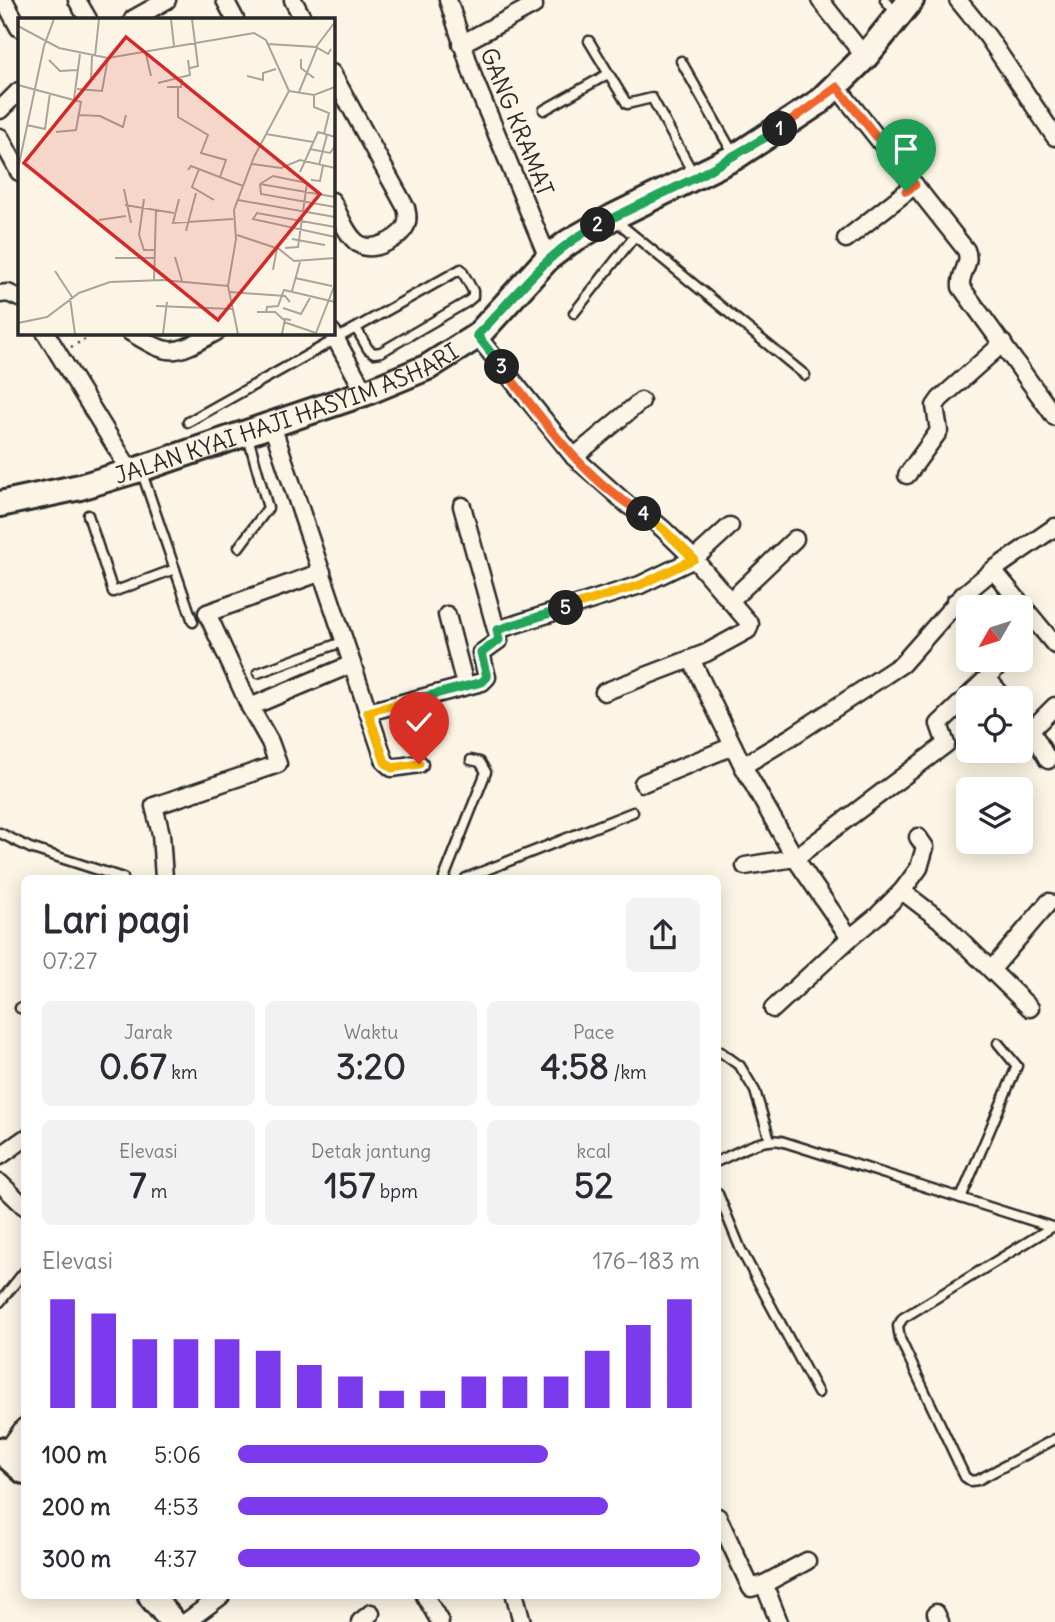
<!DOCTYPE html>
<html lang="id">
<meta charset="utf-8">
<style>
:root{--surface:#fff;--page:#f2f2f3;--text:#2b2b33;--muted:#7c7c81;--accent:#7c3aed}
body{margin:0;font-family:Delius,sans-serif;background:var(--page);color:var(--text);height:100vh;display:flex;flex-direction:column;font-size:26px;white-space:nowrap}
*{box-sizing:border-box;margin:0}
p{font-size:23px;color:var(--muted)}
.icon{flex:none;width:38px;height:38px;fill:none;stroke:currentColor;stroke-width:2;stroke-linecap:round;stroke-linejoin:round}
.map{position:relative;flex:1;overflow:hidden}
.details{position:absolute;left:21px;top:875px;width:700px;height:724px;display:flex;flex-direction:column;background:var(--surface);border-radius:10px;box-shadow:0 4px 18px #0003}
.details>*{flex:none}
.needle{width:46px;rotate:231deg}
.fabs{position:absolute;left:956px;top:595px;display:grid;gap:14px}
.fabs a{display:grid;place-items:center;width:77px;height:77px;border-radius:10px;background:var(--surface);box-shadow:0 4px 18px #0003;font-size:35px}
.pin{position:absolute;display:grid;place-items:center;width:60px;height:60px;color:#fff;margin:-72px -30px;border-radius:50% 50% 50% 0;rotate:-45deg;box-shadow:0 0 7px #0007}
.pin .icon{rotate:45deg}
.km{position:absolute;width:35px;height:35px;margin:-18px;border-radius:50%;background:#222;color:#fff;font-size:19px;line-height:35px;text-align:center}
.round{display:grid;place-items:center;flex:none;width:74px;height:74px;border-radius:10px;background:var(--page)}
.summary{display:flex;align-items:center;justify-content:space-between;height:119px;padding:0 21px}
h1{font-size:38px;font-weight:700;line-height:52px}
.metrics{display:grid;grid-template-columns:repeat(3,1fr);gap:10px;height:119px;padding:7px 21px}
.metrics div{display:grid;align-content:center;border-radius:10px;background:var(--page);text-align:center}
.metrics b{font-size:35px;font-weight:700}
.metrics small{font-size:19px;font-weight:400}
.metrics p{font-size:19px}
.chart{height:196px;padding:14px 21px}
.chart p{display:flex;justify-content:space-between}
.chart svg{width:100%;height:126px;margin-top:7px;stroke:var(--accent);stroke-width:6}
ul{padding:0 21px;list-style:none;font-size:23px}
li{display:grid;grid-template-columns:112px 84px 1fr;align-items:center;height:52px}
li i{height:18px;border-radius:9px;background:var(--accent)}
.map>svg:first-child{display:block}
</style>
<div class="map">
<svg width="1055" height="1622" viewBox="0 0 1055 1622">
<rect width="100%" height="100%" fill="#fcf5e5"/>
<filter id="ink" filterUnits="userSpaceOnUse"><feTurbulence type="fractalNoise" baseFrequency=".0143" numOctaves="2"/><feDisplacementMap in="SourceGraphic" scale="14" xChannelSelector="R" yChannelSelector="G"/><feConvolveMatrix kernelMatrix="1 2 1 2 8 2 1 2 1" color-interpolation-filters="sRGB"/></filter>
<g filter="url(#ink)">
<g fill="none" stroke-linecap="round" stroke-linejoin="round">
<g stroke="#2b2b2b" stroke-width="13">
<g id="lane">
<path d="M 885,0 L 897,14"/>
<path d="M 589,41 L 627,104 L 652,98 L 694,175"/>
<path d="M 681,61 L 734,155"/>
<path d="M 544,110 L 608,74"/>
<path d="M 615,220 L 805,375"/>
<path d="M 574,313 L 634,237"/>
<path d="M 188,422 L 461,269 L 473,291 L 473,297 L 467,302 L 381,352 L 374,353 L 368,349 L 356,328"/>
<path d="M 142,473 L 193,622"/>
<path d="M 88,515 L 113,592 L 175,569"/>
<path d="M 239,547 L 268,508 L 248,437"/>
<path d="M 258,673 L 345,641"/>
<path d="M 0,833 L 30,848 L 123,878"/>
<path d="M 444,878 L 486,772 L 480,762 L 471,760"/>
<path d="M 466,878 L 633,812"/>
<path d="M 20,1008 L 24,1009"/>
<path d="M 718,1050 L 740,1066 L 755,1091 L 770,1140"/>
<path d="M 718,1161 C 737,1153 759,1138 781,1141 L 1052,1227"/>
<path d="M 718,1194 L 741,1250 L 818,1393"/>
<path d="M 961,1198 L 1017,1066 L 998,1043"/>
<path d="M 1052,1227 L 903,1318 L 898,1326 L 900,1339 L 965,1477 L 971,1481 L 978,1480 L 1055,1439"/>
<path d="M 0,1302 L 24,1272"/>
<path d="M 12,1455 L 24,1442"/>
</g>
</g>
<g stroke="#2b2b2b" stroke-width="21">
<g id="street">
<path d="M 4,0 L 19,28"/>
<path d="M 77,0 L 88,19"/>
<path d="M 225,0 L 235,19"/>
<path d="M 293,0 L 303,19"/>
<path d="M 448,0 L 474,79 L 548,258"/>
<path d="M 820,0 L 865,57"/>
<path d="M 958,0 L 988,37 L 1055,137"/>
<path d="M 133,19 L 167,0"/>
<path d="M 461,44 L 534,5"/>
<path d="M 332,73 L 406,208 C 408,215 409,222 404,229 C 396,240 372,253 359,244 C 346,236 339,213 332,201"/>
<path d="M 837,87 L 966,250 C 972,264 959,273 961,287 L 1055,417"/>
<path d="M 0,110 L 19,91"/>
<path d="M 0,137 L 19,172"/>
<path d="M 846,239 L 915,185"/>
<path d="M 0,294 L 8,293 L 19,298"/>
<path d="M 45,332 L 131,472"/>
<path d="M 130,332 C 172,357 172,356 216,332"/>
<path d="M 332,332 L 365,393"/>
<path d="M 477,336 L 574,457 L 629,506 L 650,518 L 663,529 L 694,559 L 750,624 L 748,630 L 706,653 L 604,692"/>
<path d="M 272,425 L 385,762 L 392,768 L 419,764"/>
<path d="M 574,457 L 641,401"/>
<path d="M 907,475 L 939,431 L 935,406 L 940,399 L 1003,343"/>
<path d="M 993,570 L 1055,645"/>
<path d="M 730,601 L 795,539"/>
<path d="M 955,602 L 968,616"/>
<path d="M 447,615 L 465,685"/>
<path d="M 497,630 L 640,585 L 694,559 L 730,526"/>
<path d="M 691,659 L 743,766 L 795,858 L 850,938"/>
<path d="M 987,678 L 1004,698"/>
<path d="M 250,707 L 352,664"/>
<path d="M 368,712 L 482,682 L 487,677 L 481,653 L 499,640 L 462,506"/>
<path d="M 1020,717 L 1031,730 L 1048,760"/>
<path d="M 1031,730 L 1055,706"/>
<path d="M 743,766 L 794,735 L 902,664 L 963,595 L 993,570 L 1055,527"/>
<path d="M 643,783 L 733,746"/>
<path d="M 745,866 L 795,858 L 946,744 L 939,724 L 987,678 L 1003,660"/>
<path d="M 164,878 L 161,834 L 154,806 L 278,764 L 270,742 L 250,707 L 207,613 L 322,572"/>
<path d="M 902,891 L 940,920 L 1030,1008"/>
<path d="M 992,969 L 1049,902"/>
<path d="M 773,1009 L 850,938 L 878,915 L 902,891 L 919,868 L 925,847 L 918,837"/>
<path d="M 0,1156 L 24,1139"/>
<path d="M 0,1183 L 24,1206"/>
<path d="M 5,1453 L 24,1427"/>
<path d="M 718,1517 L 751,1588 L 764,1584"/>
<path d="M 425,1596 L 440,1622"/>
<path d="M 515,1596 L 522,1622"/>
<path d="M 936,1613 L 940,1622"/>
<path d="M 186,1622 L 221,1596"/>
<path d="M 360,1622 L 371,1613"/>
<path d="M 779,1622 L 764,1584 L 807,1561"/>
</g>
</g>
<g stroke="#2b2b2b" stroke-width="30">
<g id="primary">
<path id="s1" d="M 0,504 L 80,487 L 140,469 L 365,393 L 428,367 L 477,336 L 548,258 L 569,242 L 613,217 L 735,157 L 819,102 L 865,57 L 911,0"/>
<path d="M 0,1450 L 24,1471"/>
<path d="M 151,1596 L 173,1622"/>
</g>
</g>
<path stroke="#2b2b2b" stroke-width="2.5" stroke-dasharray="2 5" stroke-linecap="butt" d="M 71,347 L 98,332"/>
<use href="#lane" stroke="#fcf5e5" stroke-width="8"/>
<use href="#street" stroke="#fcf5e5" stroke-width="16"/>
<use href="#primary" stroke="#fcf5e5" stroke-width="24"/>
</g>
</g>
<g fill="none" stroke-linecap="round" stroke-linejoin="round" filter="url(#ink)">
<g stroke="#fff" stroke-width="14">
<path id="split-1" d="M 780,129 L 837,87 L 915,185 L 906,191"/>
</g>
<g stroke="#fff" stroke-width="14">
<path id="split-2" d="M 598,225 L 695,178 L 780,129"/>
</g>
<g stroke="#fff" stroke-width="14">
<path id="split-3" d="M 502,367 L 477,335 C 518,295 545,252 598,225"/>
</g>
<g stroke="#fff" stroke-width="14">
<path id="split-4" d="M 502,367 C 543,420 584,480 644,514"/>
</g>
<g stroke="#fff" stroke-width="14">
<path id="split-5" d="M 566,608 L 640,585 L 694,559 L 663,529 L 644,514"/>
</g>
<g stroke="#fff" stroke-width="14">
<path id="split-6" d="M 416,699 L 482,682 L 487,677 L 481,653 L 499,640 L 497,630 L 566,608"/>
</g>
<g stroke="#fff" stroke-width="14">
<path id="split-7" d="M 416,699 L 368,712 L 385,762 L 392,768 L 419,764"/>
</g>
<use href="#split-1" stroke="#f0652b" stroke-width="9"/>
<use href="#split-2" stroke="#22a559" stroke-width="9"/>
<use href="#split-3" stroke="#22a559" stroke-width="9"/>
<use href="#split-4" stroke="#f0652b" stroke-width="9"/>
<use href="#split-5" stroke="#f5b400" stroke-width="9"/>
<use href="#split-6" stroke="#22a559" stroke-width="9"/>
<use href="#split-7" stroke="#f5b400" stroke-width="9"/>
</g>
<g text-anchor="middle" stroke-width="5" stroke-linejoin="round" paint-order="stroke">
<g font-size="23" fill="#2b2b2b" stroke="#fcf5e5">
<text transform="translate(517 122) rotate(68)" y="8">GANG KRAMAT</text>
<text dy="8" stroke="none"><textPath href="#s1" startOffset="301">JALAN KYAI HAJI HASYIM ASHARI</textPath></text>
</g>
</g>
<g transform="translate(18 18)">
<rect width="317" height="317" fill="#fcf5e5"/>
<path fill="none" stroke="#a8a49b" stroke-width="2" d="M 153,1 L 156,28M 0,8 L 41,30 L 90,40 L 236,15 L 248,22 L 271,73M 250,26 L 298,29 L 310,36 L 313,31M 298,29 L 317,4M 128,36 L 133,58M 77,38 L 81,1M 283,41 L 283,50 L 296,60M 31,42 L 42,53 L 60,52M 172,50 L 180,48 L 174,1M 229,58 L 245,62 L 245,55 L 258,51M 73,64 L 74,38M 140,65 L 172,57 L 170,42M 0,67 L 63,84 L 58,112 L 38,114M 149,69 L 163,69 L 164,61M 160,69 L 160,99 L 190,117 L 183,135 L 208,142 L 202,159M 59,71 L 84,73 L 90,40M 271,73 L 296,77 L 317,69M 281,74 L 299,30M 296,77 L 296,89 L 311,95 L 306,116M 56,81 L 62,36M 61,97 L 82,98 L 105,109 L 108,97M 9,107 L 27,111 L 32,75M 248,116 L 295,124M 292,131 L 312,135 L 317,128M 234,146 L 263,150 L 282,142 L 317,150M 301,147 L 309,117M 0,151 L 26,28 L 36,1M 181,151 L 174,169 L 196,182M 170,152 L 173,148 L 225,168M 282,154 L 300,114 L 317,119M 293,162 L 302,163 L 305,148M 242,166 L 255,158 L 289,165 L 280,229 L 267,230M 242,166 L 243,176 L 317,189M 242,166 L 317,179M 106,171 L 113,205M 126,181 L 121,217 L 126,232 L 137,232M 161,181 L 155,205 L 215,201M 220,182 L 317,199M 107,187 L 156,195M 81,202 L 108,198M 317,209 L 239,195 L 235,201 L 317,219M 168,213 L 178,175M 219,217 L 261,231 L 276,243 L 317,240M 274,221 L 307,227M 157,239 L 164,263M 97,240 L 137,240M 255,252 L 259,230M 37,253 L 54,279M 277,260 L 314,268M 136,263 L 138,191M 274,273 L 282,244M 212,274 L 267,278 L 272,284M 52,280 L 57,316M 138,288 L 214,291M 265,290 L 283,296 L 293,278M 239,294 L 257,294 L 266,302M 248,295 L 249,289 L 260,288 L 266,272 L 317,284M 266,304 L 298,315M 0,305 L 29,299 L 61,275 L 92,264 L 145,262 L 210,268M 298,315 L 317,266M 145,316 L 149,284M 220,316 L 210,268 L 218,221 L 216,192 L 236,139 L 271,73M 264,316 L 267,301 L 273,302"/>
<path fill="#d62828" fill-opacity="0.15" stroke="#d62828" stroke-width="3.5" d="M 108,19 L 302,176 L 200,302 L 6,145 Z"/>
<rect width="317" height="317" fill="none" stroke="#2b2b2b" stroke-width="3.5"/>
</g>
</svg>
<div class="fabs">
<a><svg class="needle" viewBox="-14 -14 28 28"><path d="M0-13l5 13h-10z" fill="#e53935"/><path d="M0 13l5-13h-10z" fill="#7c7c81"/></svg></a>
<a><svg class="icon" aria-label="locate" viewBox="0 0 24 24"><circle cx="12" cy="12" r="6"/><path d="M12 2v4M12 18v4M2 12h4M18 12h4"/></svg></a>
<a><svg class="icon" aria-label="layers" viewBox="0 0 24 24"><path d="M12 4l9 5-9 5-9-5zM3 14l9 5 9-5"/></svg></a>
</div>
<div class="pin" style="left:906px;top:191px;background:#1e9e55"><svg class="icon" aria-label="arrive" viewBox="0 0 24 24"><path d="M6 21V4h12l-3 4 3 4H6"/></svg></div>
<div class="pin" style="left:419px;top:764px;background:#d93025"><svg class="icon" aria-label="check" viewBox="0 0 24 24"><path d="M5 12l5 5 9-10"/></svg></div>
<b class="km" style="left:780px;top:129px">1</b>
<b class="km" style="left:598px;top:225px">2</b>
<b class="km" style="left:502px;top:367px">3</b>
<b class="km" style="left:644px;top:514px">4</b>
<b class="km" style="left:566px;top:608px">5</b>
<section class="details">
<div class="summary"><div><h1>Lari pagi</h1><p>07:27</p></div><a class="round"><svg class="icon" aria-label="share" viewBox="0 0 24 24"><path d="M12 15V3M7 8l5-5 5 5M5 13v7h14v-7"/></svg></a></div>
<div class="metrics">
<div><p>Jarak</p><b>0.67<small> km</small></b></div>
<div><p>Waktu</p><b>3:20</b></div>
<div><p>Pace</p><b>4:58<small> /km</small></b></div>
</div>
<div class="metrics">
<div><p>Elevasi</p><b>7<small> m</small></b></div>
<div><p>Detak jantung</p><b>157<small> bpm</small></b></div>
<div><p>kcal</p><b>52</b></div>
</div>
<div class="chart"><p><span>Elevasi</span>176–183 m</p>
<svg viewBox="0 0 160 44" preserveAspectRatio="none"><path d="M5 44V6M15 44V11M25 44V20M35 44V20M45 44V20M55 44V24M65 44V29M75 44V33M85 44V38M95 44V38M105 44V33M115 44V33M125 44V33M135 44V24M145 44V15M155 44V6"/></svg>
</div>
<ul>
<li><b>100 m</b>5:06<i style="width:67%"></i></li>
<li><b>200 m</b>4:53<i style="width:80%"></i></li>
<li><b>300 m</b>4:37<i style="width:100%"></i></li>
</ul>
</section>
</div>
